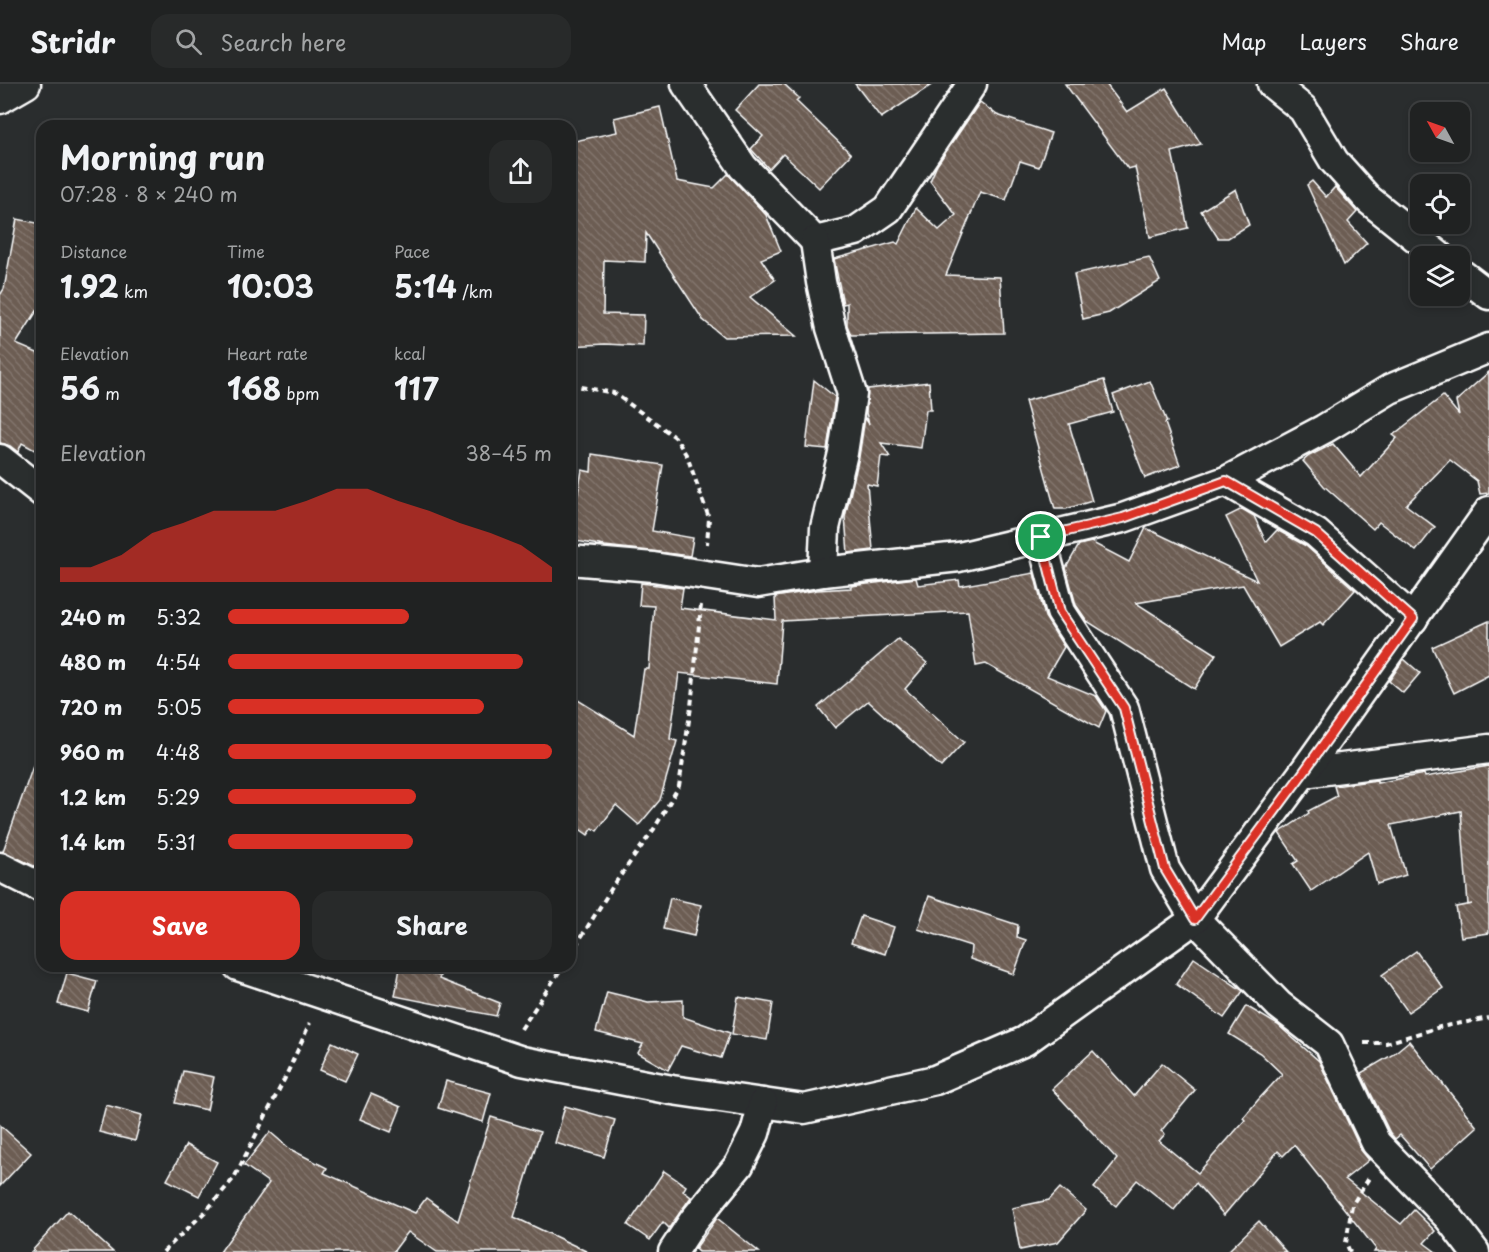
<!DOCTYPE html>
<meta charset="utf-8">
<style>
:root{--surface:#202222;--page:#282a2a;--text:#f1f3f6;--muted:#a2a4a5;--line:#3d3f40;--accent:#d93025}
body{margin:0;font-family:"Playpen Sans",sans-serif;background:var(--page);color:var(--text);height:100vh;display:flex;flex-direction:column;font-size:22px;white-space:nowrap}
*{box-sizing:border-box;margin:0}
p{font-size:20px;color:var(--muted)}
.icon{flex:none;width:33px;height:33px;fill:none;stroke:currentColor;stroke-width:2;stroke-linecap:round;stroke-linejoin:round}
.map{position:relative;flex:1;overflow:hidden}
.drawer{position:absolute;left:36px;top:36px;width:540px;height:852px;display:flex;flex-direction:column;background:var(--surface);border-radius:18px;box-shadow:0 3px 9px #0003,0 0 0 2px var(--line)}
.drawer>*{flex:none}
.needle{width:39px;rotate:310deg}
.tools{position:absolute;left:1410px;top:18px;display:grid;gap:12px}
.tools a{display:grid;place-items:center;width:60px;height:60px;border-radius:12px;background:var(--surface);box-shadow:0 3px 9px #0003,0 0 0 2px var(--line);font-size:30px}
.pin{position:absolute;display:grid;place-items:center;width:51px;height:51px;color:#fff;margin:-26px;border:3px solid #fff;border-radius:50%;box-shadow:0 2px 6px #0007}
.round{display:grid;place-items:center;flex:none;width:63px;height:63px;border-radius:18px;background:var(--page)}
.summary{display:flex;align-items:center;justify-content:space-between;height:102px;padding:0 24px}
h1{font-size:33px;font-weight:700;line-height:45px}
.figures{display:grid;grid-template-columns:repeat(3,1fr);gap:9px;height:102px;padding:6px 24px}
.figures div{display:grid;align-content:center}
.figures b{font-size:30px;font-weight:700}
.figures small{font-size:16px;font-weight:400}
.figures p{font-size:16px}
.chart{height:168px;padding:12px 24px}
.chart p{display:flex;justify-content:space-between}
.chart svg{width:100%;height:108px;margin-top:6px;fill:var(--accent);opacity:.7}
.primary-button{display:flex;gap:12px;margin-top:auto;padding:12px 24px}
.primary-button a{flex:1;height:69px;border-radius:18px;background:var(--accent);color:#fff;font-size:24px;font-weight:700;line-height:69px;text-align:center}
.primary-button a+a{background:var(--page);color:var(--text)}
ul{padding:0 24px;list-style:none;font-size:20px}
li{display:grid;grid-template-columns:96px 72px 1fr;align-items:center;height:45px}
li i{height:15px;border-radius:8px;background:var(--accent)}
header{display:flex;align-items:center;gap:36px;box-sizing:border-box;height:84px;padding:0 30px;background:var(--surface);border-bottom:2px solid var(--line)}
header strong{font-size:28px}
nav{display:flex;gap:33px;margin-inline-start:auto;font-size:21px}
.search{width:420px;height:54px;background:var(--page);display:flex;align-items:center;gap:15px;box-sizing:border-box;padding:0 21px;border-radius:18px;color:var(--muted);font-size:22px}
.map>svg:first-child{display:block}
</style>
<header>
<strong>Stridr</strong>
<div class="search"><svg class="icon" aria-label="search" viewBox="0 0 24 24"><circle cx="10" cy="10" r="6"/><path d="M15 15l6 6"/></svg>Search here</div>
<nav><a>Map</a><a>Layers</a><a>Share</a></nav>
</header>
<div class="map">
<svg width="1489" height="1168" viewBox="0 0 1489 1168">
<defs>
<pattern id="building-back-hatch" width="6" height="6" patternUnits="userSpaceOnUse" patternTransform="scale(1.5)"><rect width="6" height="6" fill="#6c5d53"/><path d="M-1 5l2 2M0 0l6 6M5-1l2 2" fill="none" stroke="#82756d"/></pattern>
</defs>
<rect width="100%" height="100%" fill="#2a2d2e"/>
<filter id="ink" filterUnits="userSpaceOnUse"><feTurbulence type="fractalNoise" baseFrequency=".0167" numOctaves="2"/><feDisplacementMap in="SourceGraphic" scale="12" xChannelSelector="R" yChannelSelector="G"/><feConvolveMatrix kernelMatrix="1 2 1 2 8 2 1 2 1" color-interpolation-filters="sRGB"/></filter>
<g filter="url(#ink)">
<g fill="url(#building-back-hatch)" stroke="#fff" stroke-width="1.5">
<path d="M 759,0 L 784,0 L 799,14 L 796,17 L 851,70 L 819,104 L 783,70 L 769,85 L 751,65 L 763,52 L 735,26 Z"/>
<path d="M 855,0 L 933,0 L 881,34 Z"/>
<path d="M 1065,0 L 1106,0 L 1127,28 L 1166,4 L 1201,60 L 1172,68 L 1188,144 L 1150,153 L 1135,83 L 1128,85 Z"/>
<path d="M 980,18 L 997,31 L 1051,49 L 1039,83 L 1020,77 L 1006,116 L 980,108 L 946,191 L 1000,193 L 1004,249 L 851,251 L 847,241 L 847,219 L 843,220 L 834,175 L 895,158 L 898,160 L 916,124 L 939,146 L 956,131 L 930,97 L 937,81 Z"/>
<path d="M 660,23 L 677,97 L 714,104 L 728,90 L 766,131 L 781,167 L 761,175 L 775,196 L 750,213 L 796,252 L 724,253 L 703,236 L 646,149 L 645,178 L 604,176 L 603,230 L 644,231 L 643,262 L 605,260 L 570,262 L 570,58 L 617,48 L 614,34 Z"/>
<path d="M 1312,97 L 1326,113 L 1335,103 L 1357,128 L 1348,138 L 1367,159 L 1344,181 L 1307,101 Z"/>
<path d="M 1236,105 L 1249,141 L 1228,154 L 1218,154 L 1201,127 Z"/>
<path d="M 17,135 L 42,140 L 42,219 L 16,260 L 42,271 L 42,370 L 22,359 L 18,368 L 10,362 L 0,359 L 0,211 L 4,205 Z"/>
<path d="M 1149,173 L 1160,197 L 1109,229 L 1083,235 L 1074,190 Z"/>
<path d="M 1489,288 L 1489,409 L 1480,410 L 1477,397 L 1450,376 L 1406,421 L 1435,443 L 1416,467 L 1379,438 L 1373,445 L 1324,402 L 1303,377 L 1309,372 L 1333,360 L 1361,393 L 1397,354 L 1393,351 L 1443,312 L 1459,331 L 1456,317 Z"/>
<path d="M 814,296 L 835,313 L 827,365 L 806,363 Z"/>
<path d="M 1104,296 L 1113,328 L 1069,340 L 1092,417 L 1066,425 L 1055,425 L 1025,317 Z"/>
<path d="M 1150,297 L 1167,338 L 1165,339 L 1180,381 L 1145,394 L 1113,311 Z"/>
<path d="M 929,298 L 931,326 L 926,326 L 921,364 L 881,359 L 890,373 L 881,372 L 877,402 L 867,400 L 873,466 L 848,469 L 845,433 L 859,373 L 865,334 L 869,340 L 866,329 L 868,305 Z"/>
<path d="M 592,370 L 663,381 L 652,447 L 693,454 L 690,472 L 605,462 L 570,456 L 582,386 L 591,388 Z"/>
<path d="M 1242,425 L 1254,432 L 1266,458 L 1277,446 L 1306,462 L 1355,506 L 1323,541 L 1320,538 L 1279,563 L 1243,501 L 1136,519 L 1216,570 L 1194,605 L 1087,537 L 1076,521 L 1066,484 L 1079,461 L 1091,458 L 1129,478 L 1146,444 L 1257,497 L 1226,433 Z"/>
<path d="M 1034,489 L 1045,533 L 1064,563 L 1047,592 L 1096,612 L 1106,627 L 1099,644 L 986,580 L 976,582 L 968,527 L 782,537 L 777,600 L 679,589 L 670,655 L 677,657 L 660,716 L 639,741 L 616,721 L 597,747 L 593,744 L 588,751 L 570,738 L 570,611 L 634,651 L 644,585 L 649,585 L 654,522 L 639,521 L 641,499 L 683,504 L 680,524 L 776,536 L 775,513 L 817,506 L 851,504 L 851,502 L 916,494 L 918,501 L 959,496 L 960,502 Z"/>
<path d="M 1489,537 L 1489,591 L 1454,609 L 1432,563 Z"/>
<path d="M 898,555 L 927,579 L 905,605 L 964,658 L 941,683 L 868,617 L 835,644 L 818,623 Z"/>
<path d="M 1404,575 L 1420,589 L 1403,609 L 1389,597 Z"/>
<path d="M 38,668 L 42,669 L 42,786 L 3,767 Z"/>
<path d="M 1489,682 L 1489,849 L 1461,853 L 1456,823 L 1472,820 L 1468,821 L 1461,727 L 1391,741 L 1406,791 L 1377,800 L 1368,768 L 1311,807 L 1293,780 L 1298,777 L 1279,749 L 1309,729 L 1308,727 L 1337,712 L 1334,702 L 1377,696 L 1377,699 L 1424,690 L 1425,693 Z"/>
<path d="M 929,812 L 1018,841 L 1017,853 L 1026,856 L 1014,890 L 970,875 L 971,862 L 918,845 Z"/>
<path d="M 670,814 L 701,821 L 694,852 L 663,845 Z"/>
<path d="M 861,832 L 894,843 L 885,870 L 851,859 Z"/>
<path d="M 1416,867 L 1443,904 L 1408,928 L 1382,891 Z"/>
<path d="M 1194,874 L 1243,907 L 1224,934 L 1176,900 Z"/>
<path d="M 400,884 L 440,892 L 439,895 L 500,919 L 496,932 L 395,912 Z"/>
<path d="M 67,889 L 97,897 L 88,928 L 58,920 Z"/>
<path d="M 607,908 L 648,918 L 683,916 L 683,933 L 730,949 L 721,974 L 681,962 L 668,986 L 638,969 L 643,960 L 596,948 Z"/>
<path d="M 738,913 L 773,919 L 767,956 L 732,950 Z"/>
<path d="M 1246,922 L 1278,941 L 1319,977 L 1361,1066 L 1369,1076 L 1345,1095 L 1401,1140 L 1414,1126 L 1435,1147 L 1424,1159 L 1436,1168 L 1374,1168 L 1376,1165 L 1294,1061 L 1283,1072 L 1278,1067 L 1224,1131 L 1196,1099 L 1174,1126 L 1137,1096 L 1116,1122 L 1094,1104 L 1117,1075 L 1052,1005 L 1093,967 L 1134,1012 L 1162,979 L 1195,1006 L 1161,1047 L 1165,1050 L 1159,1057 L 1198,1089 L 1245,1036 L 1243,1034 L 1258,1016 L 1282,990 L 1260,969 L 1229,950 Z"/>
<path d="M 1409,957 L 1477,1043 L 1430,1085 L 1400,1051 L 1395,1055 L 1390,1049 L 1361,989 L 1392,971 Z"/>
<path d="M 332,958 L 358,970 L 345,997 L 320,986 Z"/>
<path d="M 183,987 L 214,993 L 207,1026 L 175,1019 Z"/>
<path d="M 446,997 L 491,1009 L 483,1038 L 438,1024 Z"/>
<path d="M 371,1010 L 401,1023 L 391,1048 L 360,1035 Z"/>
<path d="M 106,1021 L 142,1031 L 135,1057 L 99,1048 Z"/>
<path d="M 565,1022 L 615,1036 L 604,1073 L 555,1059 Z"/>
<path d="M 491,1033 L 540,1048 L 514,1133 L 588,1168 L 437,1168 L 408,1148 L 393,1168 L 220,1168 L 269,1099 L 244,1081 L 270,1048 L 290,1065 L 327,1084 L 324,1089 L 415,1129 L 426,1114 L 458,1137 Z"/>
<path d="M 0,1041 L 31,1069 L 0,1102 Z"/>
<path d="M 186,1061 L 217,1078 L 199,1112 L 167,1096 Z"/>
<path d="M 664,1087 L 686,1102 L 683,1107 L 691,1113 L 669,1144 L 663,1138 L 650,1156 L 628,1141 Z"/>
<path d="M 1060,1104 L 1086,1126 L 1058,1158 L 1020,1166 L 1012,1124 L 1049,1116 Z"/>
<path d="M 68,1127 L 113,1168 L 31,1168 Z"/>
<path d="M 717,1134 L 759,1168 L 698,1168 L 695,1165 Z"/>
<path d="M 1259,1137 L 1286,1168 L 1227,1168 Z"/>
</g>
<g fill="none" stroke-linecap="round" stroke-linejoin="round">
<g stroke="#fff" stroke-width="33">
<g id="street">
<path d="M 686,0 L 743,83 L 815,157 L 856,147 L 888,125 L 972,0"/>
<path d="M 1272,0 L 1303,25 L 1334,77 L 1369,116 L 1439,172"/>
<path d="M 0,15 L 26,0"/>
<path d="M 815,157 L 821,198 L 831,244 L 852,310 L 843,369 L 825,444 L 823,488"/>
<path d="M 1460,189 L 1489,211"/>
<path d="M 0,375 L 42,408"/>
<path d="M 1226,397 L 1316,449 L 1413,535"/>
<path d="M 1041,453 L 1061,528 L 1124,624 L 1165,785 L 1195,835 L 1279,921 L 1329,960 L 1376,1059 L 1449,1134 L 1475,1168"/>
<path d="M 570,476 L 653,483 L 758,499 L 823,488 L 959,473 L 1123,434 L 1226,397 L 1324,345 L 1390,305 L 1489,264"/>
<path d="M 1303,689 L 1489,665"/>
<path d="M 0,783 L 42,804"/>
<path d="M 238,882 L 522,977 L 672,1006 L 804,1025 L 935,996 L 1025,957 L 1195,835 L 1303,689 L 1489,427"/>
<path d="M 673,1168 L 694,1136 L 739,1081 L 755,1049 L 763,1019"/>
</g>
</g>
<g stroke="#fff" stroke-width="4" stroke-dasharray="6 4.5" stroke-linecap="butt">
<path d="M 457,42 L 458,38"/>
<path d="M 570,301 L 614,309 L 675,353 L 687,372 L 709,434 L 707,460"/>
<path d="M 570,871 L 613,802 L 654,745 L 679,702 L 691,623 L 701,521"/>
<path d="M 521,945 L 563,882"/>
<path d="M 1364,959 L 1386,959 L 1440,943 L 1489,934"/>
<path d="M 163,1168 L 206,1127 L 234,1094 L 285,994 L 310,939"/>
<path d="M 1350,1168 L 1346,1159 L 1352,1121 L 1369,1094"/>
</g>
<use href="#street" stroke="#2a2d2e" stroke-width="28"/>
</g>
</g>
<g fill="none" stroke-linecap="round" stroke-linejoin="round" filter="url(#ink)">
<g stroke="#fff" stroke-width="12">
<path id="route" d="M 1226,397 L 1316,449 L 1413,535 L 1303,689 L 1195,835 L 1165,785 L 1124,624 L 1060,528 L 1041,453 L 1123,434 Z"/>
</g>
<use href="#route" stroke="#d93025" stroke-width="8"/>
</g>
</svg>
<div class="tools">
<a><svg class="needle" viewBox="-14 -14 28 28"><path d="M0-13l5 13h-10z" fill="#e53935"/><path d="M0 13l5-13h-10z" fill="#a2a4a5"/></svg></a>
<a><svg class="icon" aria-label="locate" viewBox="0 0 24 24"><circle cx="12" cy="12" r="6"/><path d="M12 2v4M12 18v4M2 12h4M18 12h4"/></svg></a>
<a><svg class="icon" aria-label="layers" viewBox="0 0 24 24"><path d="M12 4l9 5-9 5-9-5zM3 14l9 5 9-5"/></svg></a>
</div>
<div class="pin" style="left:1041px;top:453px;background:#1e9e55"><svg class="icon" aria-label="arrive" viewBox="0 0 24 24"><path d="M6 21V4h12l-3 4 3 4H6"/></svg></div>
<section class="drawer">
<div class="summary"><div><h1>Morning run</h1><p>07:28 · 8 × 240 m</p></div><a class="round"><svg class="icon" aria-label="share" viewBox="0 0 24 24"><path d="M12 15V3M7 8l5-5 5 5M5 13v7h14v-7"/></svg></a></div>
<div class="figures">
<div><p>Distance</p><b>1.92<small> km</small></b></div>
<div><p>Time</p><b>10:03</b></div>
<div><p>Pace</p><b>5:14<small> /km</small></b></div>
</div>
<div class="figures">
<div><p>Elevation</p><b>56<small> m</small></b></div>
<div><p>Heart rate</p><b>168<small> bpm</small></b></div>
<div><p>kcal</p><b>117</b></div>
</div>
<div class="chart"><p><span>Elevation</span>38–45 m</p>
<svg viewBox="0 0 160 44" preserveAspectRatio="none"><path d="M0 44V38L10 38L20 33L30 24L40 20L50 15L60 15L70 15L80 11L90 6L100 6L110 11L120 15L130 20L140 24L150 29L160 38V44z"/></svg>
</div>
<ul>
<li><b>240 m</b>5:32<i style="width:56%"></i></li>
<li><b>480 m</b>4:54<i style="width:91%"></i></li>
<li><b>720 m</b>5:05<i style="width:79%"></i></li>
<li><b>960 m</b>4:48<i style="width:100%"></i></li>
<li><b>1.2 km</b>5:29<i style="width:58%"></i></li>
<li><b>1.4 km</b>5:31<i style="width:57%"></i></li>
</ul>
<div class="primary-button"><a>Save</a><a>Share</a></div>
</section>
</div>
